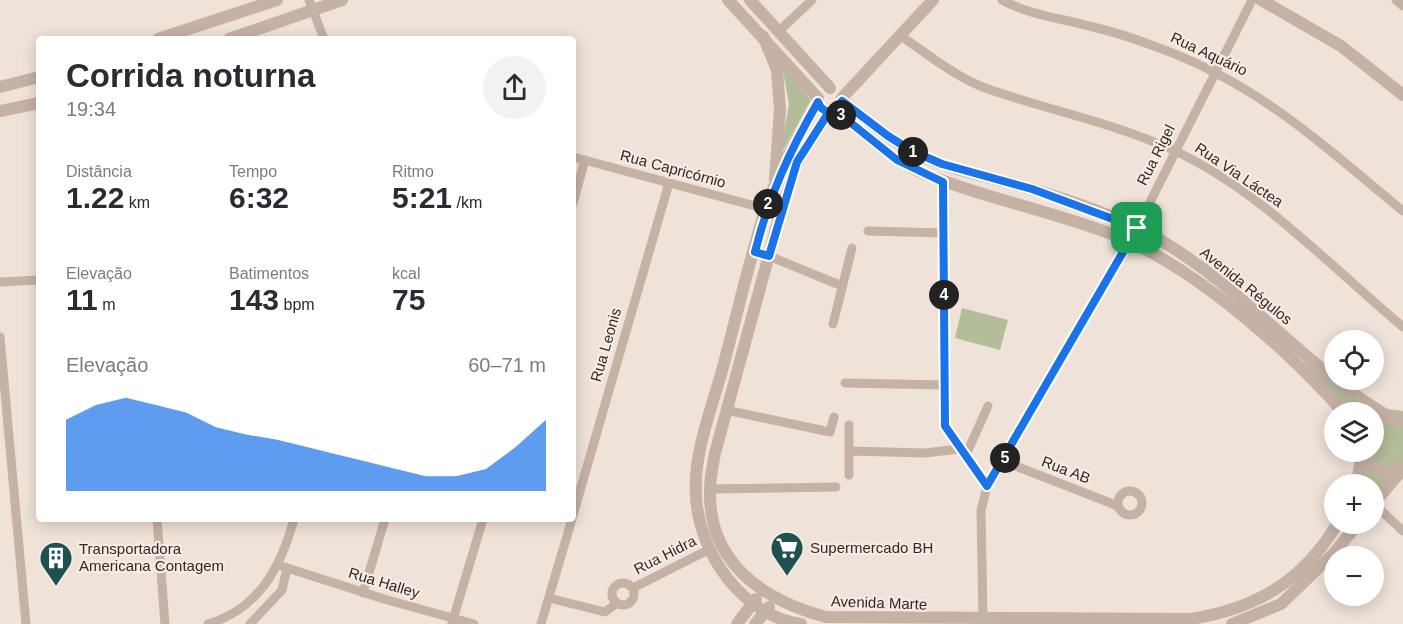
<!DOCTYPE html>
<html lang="pt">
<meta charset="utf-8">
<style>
:root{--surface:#fff;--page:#f2f2f3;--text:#2b2b33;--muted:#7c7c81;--accent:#1a73e8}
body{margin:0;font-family:Arial,sans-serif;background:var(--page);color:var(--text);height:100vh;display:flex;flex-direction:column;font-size:22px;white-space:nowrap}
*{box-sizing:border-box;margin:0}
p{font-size:20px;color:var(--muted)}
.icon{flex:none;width:33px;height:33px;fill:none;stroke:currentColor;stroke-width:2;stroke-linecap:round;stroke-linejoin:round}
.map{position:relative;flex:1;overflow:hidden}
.sheet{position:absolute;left:36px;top:36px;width:540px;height:486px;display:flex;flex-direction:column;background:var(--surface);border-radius:6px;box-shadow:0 3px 15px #0003}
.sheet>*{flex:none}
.tools{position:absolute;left:1324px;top:330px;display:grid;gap:12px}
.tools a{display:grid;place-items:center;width:60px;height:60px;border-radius:50%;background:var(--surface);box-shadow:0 3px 15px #0003;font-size:30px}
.pin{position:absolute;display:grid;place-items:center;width:51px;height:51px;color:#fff;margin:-26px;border-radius:12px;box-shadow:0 3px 9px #0006}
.km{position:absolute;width:30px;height:30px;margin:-15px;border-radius:50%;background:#222;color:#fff;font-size:16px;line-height:30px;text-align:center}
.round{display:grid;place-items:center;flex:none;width:63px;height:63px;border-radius:32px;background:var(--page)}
.head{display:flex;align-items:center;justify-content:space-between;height:102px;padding:0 30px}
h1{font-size:33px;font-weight:800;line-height:45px}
.metrics{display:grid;grid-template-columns:repeat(3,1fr);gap:9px;height:102px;padding:6px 30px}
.metrics div{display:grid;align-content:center}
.metrics b{font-size:30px;font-weight:800}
.metrics small{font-size:16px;font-weight:400}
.metrics p{font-size:16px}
.chart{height:168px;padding:12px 30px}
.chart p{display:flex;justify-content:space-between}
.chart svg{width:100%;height:108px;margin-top:6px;fill:var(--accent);opacity:.7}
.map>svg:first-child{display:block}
</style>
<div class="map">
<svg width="1403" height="624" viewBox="0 0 1403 624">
<rect width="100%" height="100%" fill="#efe2d8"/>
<g fill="#b4bd99">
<path d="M 782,65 L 811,100 L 780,156 L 789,104 Z"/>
<path d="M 962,308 L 1008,320 L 1000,350 L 955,338 Z"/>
<path d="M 1302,361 L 1380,408 L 1403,411 L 1403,467 L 1374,499 L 1374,484 L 1353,484 L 1355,452 L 1374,452 L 1374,412 L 1338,412 Z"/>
</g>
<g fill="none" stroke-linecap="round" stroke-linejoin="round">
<g stroke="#c6b1a5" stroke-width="9">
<path d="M 309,0 L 324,39"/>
<path d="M 1002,0 C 1029,15 1060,18 1089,26 C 1111,31 1133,38 1154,46 C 1258,83 1320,143 1403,211"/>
<path d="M 1396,0 L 1403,6"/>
<path d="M 779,31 L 812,0"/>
<path d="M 901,36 C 930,56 958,79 991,90 C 1052,111 1114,123 1173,150 C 1260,190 1330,266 1403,327"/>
<path d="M 573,157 L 766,209"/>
<path d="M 943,182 L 945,426 L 987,486"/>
<path d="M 573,203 L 585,160"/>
<path d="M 868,231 L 943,233"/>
<path d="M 769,256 L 842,286"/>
<path d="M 0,282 L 39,280"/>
<path d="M 833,324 L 852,248"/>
<path d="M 0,337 L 26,624"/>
<path d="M 845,383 L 945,385"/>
<path d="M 726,410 L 830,432 L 834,417"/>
<path d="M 850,451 L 925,453 L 959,449"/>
<path d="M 965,457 L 988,406"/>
<path d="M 1003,461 L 1118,506"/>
<path d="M 849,475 L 849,425"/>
<path d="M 710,489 L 836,487"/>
<circle cx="1130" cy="503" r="12"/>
<path d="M 1374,504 L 1403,531"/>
<path d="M 573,515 L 669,183"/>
<path d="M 157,519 L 165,624"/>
<path d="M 278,565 L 384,599 L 474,624"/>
<circle cx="623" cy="594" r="11"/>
<path d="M 633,588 L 710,549"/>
<path d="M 363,593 L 385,519"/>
<path d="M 549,598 L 605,612 L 617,603"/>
<path d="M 983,619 L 981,511 L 987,486 L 1137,228 L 1252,0"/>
<path d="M 452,623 L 483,519"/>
<path d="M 208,624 C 259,609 281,567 294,519"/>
<path d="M 250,624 L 282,590 L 287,568"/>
<path d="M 541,624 L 572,519"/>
</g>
<g stroke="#c6b1a5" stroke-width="12">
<path d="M 728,0 L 818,98"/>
<path d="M 750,0 L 830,88"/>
<path d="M 1261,0 L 1341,46 L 1403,95"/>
<path d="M 763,36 L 777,70 L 780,110 L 775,179"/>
<path d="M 158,39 L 277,0"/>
<path d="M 229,39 L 342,0"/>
<path d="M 0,87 L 39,77"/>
<path d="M 842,98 L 933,0"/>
<path d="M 842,101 C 865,118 887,138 912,151 C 942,167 975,174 1007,182 C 1054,195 1118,215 1160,240 C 1244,289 1305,367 1389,417"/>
<path d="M 0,111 L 39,103"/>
<path d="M 836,111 L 897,160 L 920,172 C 985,199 1054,211 1119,237 C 1197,269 1288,350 1343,412"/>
<path d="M 829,112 L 797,162 L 778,222 L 715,453 C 713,465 710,478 710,490 C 708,563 763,600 826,617 L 1190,619 C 1256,609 1303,581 1337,524"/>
<path d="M 1374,421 L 1389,417 L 1403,422"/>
<path d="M 1362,452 C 1369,470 1386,476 1403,467"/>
<path d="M 1357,484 L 1362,453"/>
<path d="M 1374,503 L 1403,469"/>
<path d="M 737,624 L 756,599"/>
<path d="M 755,624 L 769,607"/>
<path d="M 801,624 C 742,615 699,554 696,496 C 693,453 712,408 723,367 C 737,315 749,260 766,208 C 779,170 798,136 818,102"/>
<path d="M 1232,624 L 1281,604 L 1333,554 L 1358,524"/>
</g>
</g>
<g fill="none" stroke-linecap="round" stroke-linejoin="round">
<g stroke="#fff" stroke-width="12">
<path id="route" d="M 1137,228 L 1032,189 L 942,164 L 912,151 L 888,136 L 842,101 L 836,111 C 828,113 821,111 818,102 C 789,152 769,196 755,252 L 769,256 L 797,162 L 829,112 L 836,111 L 897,160 L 943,182 L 945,426 L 987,486 L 1137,228"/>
</g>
<use href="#route" stroke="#1a73e8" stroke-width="8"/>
</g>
<defs>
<g id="supermarket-pin" transform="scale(1.725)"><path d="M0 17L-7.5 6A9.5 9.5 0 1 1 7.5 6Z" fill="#1e514f" stroke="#f7ece3"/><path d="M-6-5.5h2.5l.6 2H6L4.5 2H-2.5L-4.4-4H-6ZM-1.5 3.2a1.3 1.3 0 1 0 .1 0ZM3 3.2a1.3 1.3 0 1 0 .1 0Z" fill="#fff"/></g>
<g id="building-pin" transform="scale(1.725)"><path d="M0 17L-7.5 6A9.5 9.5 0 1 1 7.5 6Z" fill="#1e514f" stroke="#f7ece3"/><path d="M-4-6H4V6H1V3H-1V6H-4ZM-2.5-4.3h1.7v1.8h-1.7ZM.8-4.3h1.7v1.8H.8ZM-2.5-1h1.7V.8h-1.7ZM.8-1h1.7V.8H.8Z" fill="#fff"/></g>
</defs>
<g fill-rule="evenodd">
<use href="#supermarket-pin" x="787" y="548"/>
<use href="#building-pin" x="56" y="558"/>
</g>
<g text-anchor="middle" stroke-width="4.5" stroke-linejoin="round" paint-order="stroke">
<g font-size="15" fill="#322826" stroke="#f7ece3">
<text transform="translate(1209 54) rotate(25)" y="5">Rua Aquário</text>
<text transform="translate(1156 155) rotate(-63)" y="5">Rua Rigel</text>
<text transform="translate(673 169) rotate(15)" y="5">Rua Capricórnio</text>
<text transform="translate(1239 175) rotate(34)" y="5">Rua Via Láctea</text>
<text transform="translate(1246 286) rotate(39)" y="5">Avenida Régulos</text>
<text transform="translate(606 345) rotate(-74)" y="5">Rua Leonis</text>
<text transform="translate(1066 470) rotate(21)" y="5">Rua AB</text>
<text transform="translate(665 555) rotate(-27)" y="5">Rua Hidra</text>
<text transform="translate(384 583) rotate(17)" y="5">Rua Halley</text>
<text transform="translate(879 603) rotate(2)" y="5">Avenida Marte</text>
</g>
<g font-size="15" fill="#322826" stroke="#f7ece3" text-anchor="start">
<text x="810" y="553">Supermercado BH</text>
<text x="79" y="554">Transportadora<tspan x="79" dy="17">Americana Contagem</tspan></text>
</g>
</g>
</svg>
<div class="tools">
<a><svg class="icon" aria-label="locate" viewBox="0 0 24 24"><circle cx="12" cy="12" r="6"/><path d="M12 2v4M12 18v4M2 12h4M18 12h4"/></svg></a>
<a><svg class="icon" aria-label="layers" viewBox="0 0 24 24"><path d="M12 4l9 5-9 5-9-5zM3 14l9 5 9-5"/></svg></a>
<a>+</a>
<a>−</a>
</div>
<div class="pin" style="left:1137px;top:228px;background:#1e9e55"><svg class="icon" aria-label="arrive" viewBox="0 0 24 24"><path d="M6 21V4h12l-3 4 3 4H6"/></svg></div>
<b class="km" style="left:913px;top:152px">1</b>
<b class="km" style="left:768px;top:204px">2</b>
<b class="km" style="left:841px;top:115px">3</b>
<b class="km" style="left:944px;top:295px">4</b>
<b class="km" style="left:1005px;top:458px">5</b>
<section class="sheet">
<div class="head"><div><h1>Corrida noturna</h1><p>19:34</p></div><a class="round"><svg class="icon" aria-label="share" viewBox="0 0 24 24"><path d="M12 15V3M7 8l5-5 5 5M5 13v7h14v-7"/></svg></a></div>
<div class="metrics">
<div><p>Distância</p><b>1.22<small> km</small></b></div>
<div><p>Tempo</p><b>6:32</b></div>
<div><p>Ritmo</p><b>5:21<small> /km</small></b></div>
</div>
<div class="metrics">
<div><p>Elevação</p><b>11<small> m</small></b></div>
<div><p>Batimentos</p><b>143<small> bpm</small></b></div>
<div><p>kcal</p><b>75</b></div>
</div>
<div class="chart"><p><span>Elevação</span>60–71 m</p>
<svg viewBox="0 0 160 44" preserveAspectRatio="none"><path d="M0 44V15L10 9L20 6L30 9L40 12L50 18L60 21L70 23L80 26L90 29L100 32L110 35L120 38L130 38L140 35L150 26L160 15V44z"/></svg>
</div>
</section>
</div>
